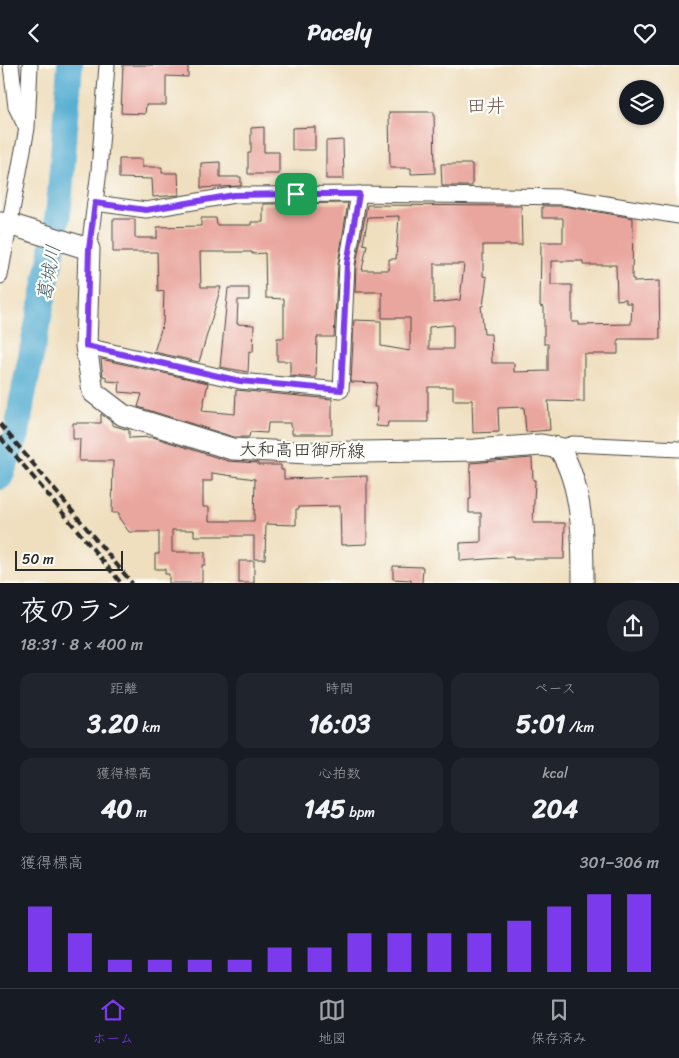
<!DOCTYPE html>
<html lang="ja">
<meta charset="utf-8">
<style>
:root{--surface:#171b24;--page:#20242c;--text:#f1f3f6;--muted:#9ea1a6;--line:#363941;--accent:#7c3aed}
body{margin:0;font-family:Sriracha,"Klee One",sans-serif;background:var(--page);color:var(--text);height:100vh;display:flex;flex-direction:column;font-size:19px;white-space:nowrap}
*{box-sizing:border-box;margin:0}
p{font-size:16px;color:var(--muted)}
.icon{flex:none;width:28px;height:28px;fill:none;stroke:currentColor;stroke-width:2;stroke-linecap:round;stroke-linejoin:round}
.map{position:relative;height:518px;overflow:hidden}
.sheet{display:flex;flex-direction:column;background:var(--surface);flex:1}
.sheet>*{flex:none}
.fabs{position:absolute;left:619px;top:15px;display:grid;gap:10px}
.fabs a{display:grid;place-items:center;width:45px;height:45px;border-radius:50%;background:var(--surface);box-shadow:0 1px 4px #0004;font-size:25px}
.scale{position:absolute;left:15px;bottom:12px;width:108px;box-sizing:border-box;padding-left:5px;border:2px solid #2b2b2b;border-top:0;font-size:14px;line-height:18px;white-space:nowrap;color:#2b2b2b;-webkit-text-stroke:4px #fdfcf7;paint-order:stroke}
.pin{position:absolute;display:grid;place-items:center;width:42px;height:42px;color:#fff;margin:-21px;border-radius:10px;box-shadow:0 2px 8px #0006}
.round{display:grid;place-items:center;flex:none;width:52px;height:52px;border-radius:26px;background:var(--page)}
.overview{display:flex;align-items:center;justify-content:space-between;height:85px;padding:0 20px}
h1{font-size:28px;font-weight:700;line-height:38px}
.stats{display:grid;grid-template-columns:repeat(3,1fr);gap:8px;height:85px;padding:5px 20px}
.stats div{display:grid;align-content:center;border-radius:12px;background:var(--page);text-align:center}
.stats b{font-size:25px;font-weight:700}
.stats small{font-size:14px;font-weight:400}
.stats p{font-size:14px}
.chart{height:140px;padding:10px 20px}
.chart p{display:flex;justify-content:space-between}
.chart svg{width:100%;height:90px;margin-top:5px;stroke:var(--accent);stroke-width:6}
header{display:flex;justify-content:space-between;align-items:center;height:65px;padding:0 20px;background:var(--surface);font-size:22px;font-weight:700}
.tab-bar{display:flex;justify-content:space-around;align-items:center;height:70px;border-top:1px solid var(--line);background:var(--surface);font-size:14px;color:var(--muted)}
.tab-bar a{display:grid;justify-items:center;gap:2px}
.tab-bar .active{color:var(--accent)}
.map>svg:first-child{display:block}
</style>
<header><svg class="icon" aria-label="back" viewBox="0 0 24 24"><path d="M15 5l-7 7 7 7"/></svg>Pacely<svg class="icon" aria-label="heart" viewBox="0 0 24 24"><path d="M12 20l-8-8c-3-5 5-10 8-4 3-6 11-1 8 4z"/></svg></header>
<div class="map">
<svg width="679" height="518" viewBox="0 0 679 518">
<rect width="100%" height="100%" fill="#fdfcf7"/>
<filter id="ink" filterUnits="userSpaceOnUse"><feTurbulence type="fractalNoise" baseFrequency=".02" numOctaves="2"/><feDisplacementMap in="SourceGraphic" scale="10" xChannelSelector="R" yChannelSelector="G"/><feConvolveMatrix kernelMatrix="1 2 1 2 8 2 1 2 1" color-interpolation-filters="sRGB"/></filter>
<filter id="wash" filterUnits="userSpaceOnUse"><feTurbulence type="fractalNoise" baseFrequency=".0096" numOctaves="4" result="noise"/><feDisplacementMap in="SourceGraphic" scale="20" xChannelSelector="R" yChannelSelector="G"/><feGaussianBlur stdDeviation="1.12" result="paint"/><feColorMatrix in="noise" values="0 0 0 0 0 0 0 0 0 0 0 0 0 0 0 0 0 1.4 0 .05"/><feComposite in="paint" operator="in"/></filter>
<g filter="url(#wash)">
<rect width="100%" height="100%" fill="#efdfbf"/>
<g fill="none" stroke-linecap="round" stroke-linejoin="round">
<path stroke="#55add2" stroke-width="26" d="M 0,412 L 17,369 L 22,335 L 50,198 L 59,141 L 70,0"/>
</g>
<g id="blocks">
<g fill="#e9a69e" fill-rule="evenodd">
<path d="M 123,0 L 188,0 L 188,12 L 166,11 L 166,40 L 146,40 L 145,49 L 121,48 Z"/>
<path d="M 389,47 L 434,47 L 435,108 L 411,109 L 411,103 L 390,103 Z"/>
<path d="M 264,62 L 264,87 L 279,87 L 279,109 L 248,109 L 248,88 L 251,88 L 251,63 Z"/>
<path d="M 315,62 L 315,85 L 292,85 L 292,63 Z"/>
<path d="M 343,75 L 344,114 L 326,114 L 326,76 Z"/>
<path d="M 119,94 L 142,94 L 142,102 L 162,102 L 162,108 L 178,108 L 179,130 L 153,132 L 152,114 L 119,113 Z"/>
<path d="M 220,97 L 220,112 L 241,112 L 241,121 L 201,123 L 201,98 Z"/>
<path d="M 441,99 L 472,99 L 472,121 L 442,121 Z"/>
<path d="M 348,138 L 338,199 L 334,272 L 317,272 L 316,313 L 290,311 L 290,296 L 277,296 L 277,273 L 284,273 L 284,234 L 266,233 L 265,188 L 252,189 L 252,187 L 200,187 L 201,222 L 221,222 L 199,297 L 154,287 L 163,258 L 164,226 L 158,227 L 157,187 L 113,187 L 113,154 L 135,154 L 135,173 L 157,173 L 157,162 L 201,161 L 201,153 L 216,153 L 217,160 L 251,160 L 251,157 L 263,157 L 263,139 Z"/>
<path d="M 367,140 L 521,141 L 522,180 L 483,180 L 483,211 L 487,212 L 483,241 L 481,241 L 484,269 L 491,269 L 492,298 L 514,298 L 514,307 L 548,306 L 548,279 L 544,279 L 544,242 L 540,241 L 541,177 L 563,177 L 563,153 L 542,153 L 542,141 L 563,141 L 633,153 L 632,214 L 634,214 L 634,217 L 659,216 L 660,274 L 618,274 L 618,289 L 584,289 L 584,337 L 548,336 L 550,365 L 526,367 L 524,342 L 498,343 L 499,367 L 473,368 L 472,335 L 453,335 L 453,322 L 428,322 L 428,357 L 388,357 L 387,362 L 376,361 L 378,342 L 374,342 L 377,318 L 351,317 L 354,255 L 381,256 L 381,281 L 410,286 L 410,253 L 382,253 L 382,227 L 355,227 L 356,200 ZM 399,151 L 396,194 L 389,194 L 389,205 L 362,205 L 367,180 L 363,179 L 368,152 ZM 551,196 L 583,196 L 583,200 L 616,200 L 617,235 L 626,234 L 626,238 L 632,238 L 631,259 L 579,260 L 579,257 L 572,257 L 572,220 L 551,220 ZM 434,199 L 464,199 L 460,235 L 434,238 ZM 453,260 L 453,284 L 429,284 L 429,262 Z"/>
<path d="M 228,223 L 249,223 L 249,235 L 238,235 L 237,259 L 254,260 L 253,287 L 249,286 L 248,307 L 220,302 Z"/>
<path d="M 101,294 L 208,318 L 202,346 L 235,349 L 236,325 L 332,334 L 332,369 L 292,369 L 292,361 L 290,361 L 290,358 L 268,358 L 267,368 L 250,367 L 249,372 L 234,372 L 138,342 L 142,329 L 119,327 L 120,317 L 107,316 L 107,312 L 103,311 Z"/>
<path d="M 101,349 L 112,357 L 112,360 L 129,365 L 129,373 L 153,372 L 228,396 L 258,398 L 258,400 L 281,400 L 281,405 L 284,405 L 284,414 L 367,411 L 367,479 L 341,480 L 340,441 L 299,442 L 299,444 L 296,444 L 296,460 L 266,459 L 265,494 L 254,494 L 254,471 L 194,471 L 194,465 L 172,465 L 172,487 L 205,487 L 205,500 L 202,500 L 202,518 L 169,518 L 169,509 L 165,509 L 165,504 L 155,504 L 155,489 L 159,489 L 159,467 L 129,467 L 119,453 L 119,448 L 112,448 L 113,396 L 79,396 L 80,374 L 73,374 L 73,358 L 101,358 ZM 212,408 L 255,414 L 254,456 L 209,456 L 209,442 L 203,442 L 203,416 L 212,416 Z"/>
<path d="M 532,393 L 533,415 L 535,415 L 533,458 L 565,458 L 564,494 L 513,494 L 513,492 L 460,496 L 460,478 L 481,477 L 481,448 L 469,448 L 469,434 L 471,434 L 470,398 Z"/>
<rect x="239" y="496" width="15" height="22"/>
<path d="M 393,501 L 423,502 L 422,518 L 411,518 L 411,515 L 393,514 Z"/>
</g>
</g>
</g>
<g filter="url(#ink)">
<use href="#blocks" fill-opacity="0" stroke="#484641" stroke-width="1"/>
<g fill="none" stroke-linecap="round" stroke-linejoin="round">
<g stroke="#484641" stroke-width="17">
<g id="street">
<path d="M 11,0 L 16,42 L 26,62"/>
<path d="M 95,138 L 146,145 L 234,130 L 359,129 L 564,132 L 679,151"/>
<path d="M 89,184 L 99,106 L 107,0"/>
<path d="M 0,211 L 27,63 L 30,0"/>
<path d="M 86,281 L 240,316 L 341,325 L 347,199 L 359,129"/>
<path d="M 559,383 L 573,379 L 679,384"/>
</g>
</g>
<g stroke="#484641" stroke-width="23">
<path id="secondary" d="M 0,158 L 9,159 L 89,184 L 86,281 L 93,327 L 123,350 L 232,384 L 307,388 L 475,385 L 541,380 L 559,383 C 583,421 583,474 583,518"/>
</g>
<use href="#street" stroke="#fff" stroke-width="15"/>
<use href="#secondary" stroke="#fff" stroke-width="21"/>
<g stroke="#2b2b2b" stroke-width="4" stroke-dasharray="8 4" stroke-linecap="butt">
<path d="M 0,359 L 132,518"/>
<path d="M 0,372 L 121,518"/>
</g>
</g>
</g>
<g fill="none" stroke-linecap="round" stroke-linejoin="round" filter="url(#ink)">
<g stroke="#fff" stroke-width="10">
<path id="route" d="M 296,129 L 359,129 L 347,199 L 341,325 L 240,316 L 86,281 L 89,184 L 95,138 L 146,145 L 234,130 Z"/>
</g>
<use href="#route" stroke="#7c3aed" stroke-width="6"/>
</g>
<g text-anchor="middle" stroke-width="4.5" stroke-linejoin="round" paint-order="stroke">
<g font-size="18" fill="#2b2b2b" stroke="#fdfcf7">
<text transform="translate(302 385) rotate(1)" y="6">大和高田御所線</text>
</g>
<g font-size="19" fill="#6e5653" stroke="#fdfcf7">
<text x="486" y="47">田井</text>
</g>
<g font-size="19" font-style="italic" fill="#3c5f6e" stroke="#fdfcf7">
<text transform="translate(48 208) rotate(-80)" y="7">葛城川</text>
</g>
</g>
</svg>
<div class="fabs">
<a><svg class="icon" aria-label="layers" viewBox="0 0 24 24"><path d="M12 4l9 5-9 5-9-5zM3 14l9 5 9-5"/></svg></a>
</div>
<div class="scale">50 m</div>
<div class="pin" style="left:296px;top:129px;background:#1e9e55"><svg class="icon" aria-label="arrive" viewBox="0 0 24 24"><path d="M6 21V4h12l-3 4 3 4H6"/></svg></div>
</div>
<section class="sheet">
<div class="overview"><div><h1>夜のラン</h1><p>18:31 · 8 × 400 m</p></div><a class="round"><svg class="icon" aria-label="share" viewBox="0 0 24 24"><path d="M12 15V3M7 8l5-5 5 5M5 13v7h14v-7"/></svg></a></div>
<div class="stats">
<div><p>距離</p><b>3.20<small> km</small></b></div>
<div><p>時間</p><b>16:03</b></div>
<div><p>ペース</p><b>5:01<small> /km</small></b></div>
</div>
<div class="stats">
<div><p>獲得標高</p><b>40<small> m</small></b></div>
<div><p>心拍数</p><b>145<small> bpm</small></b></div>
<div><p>kcal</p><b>204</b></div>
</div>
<div class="chart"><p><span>獲得標高</span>301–306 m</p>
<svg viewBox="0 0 160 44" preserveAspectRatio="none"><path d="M5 44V12M15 44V25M25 44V38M35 44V38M45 44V38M55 44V38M65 44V32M75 44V32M85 44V25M95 44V25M105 44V25M115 44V25M125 44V19M135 44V12M145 44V6M155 44V6"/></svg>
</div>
</section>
<nav class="tab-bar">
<a class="active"><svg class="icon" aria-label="home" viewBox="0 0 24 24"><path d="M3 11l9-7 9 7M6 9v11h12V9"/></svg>ホーム</a>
<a><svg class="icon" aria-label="map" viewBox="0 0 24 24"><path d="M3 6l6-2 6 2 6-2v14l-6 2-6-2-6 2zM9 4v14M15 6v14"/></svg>地図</a>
<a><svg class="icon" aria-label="saved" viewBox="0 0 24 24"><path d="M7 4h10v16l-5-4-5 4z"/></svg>保存済み</a>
</nav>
